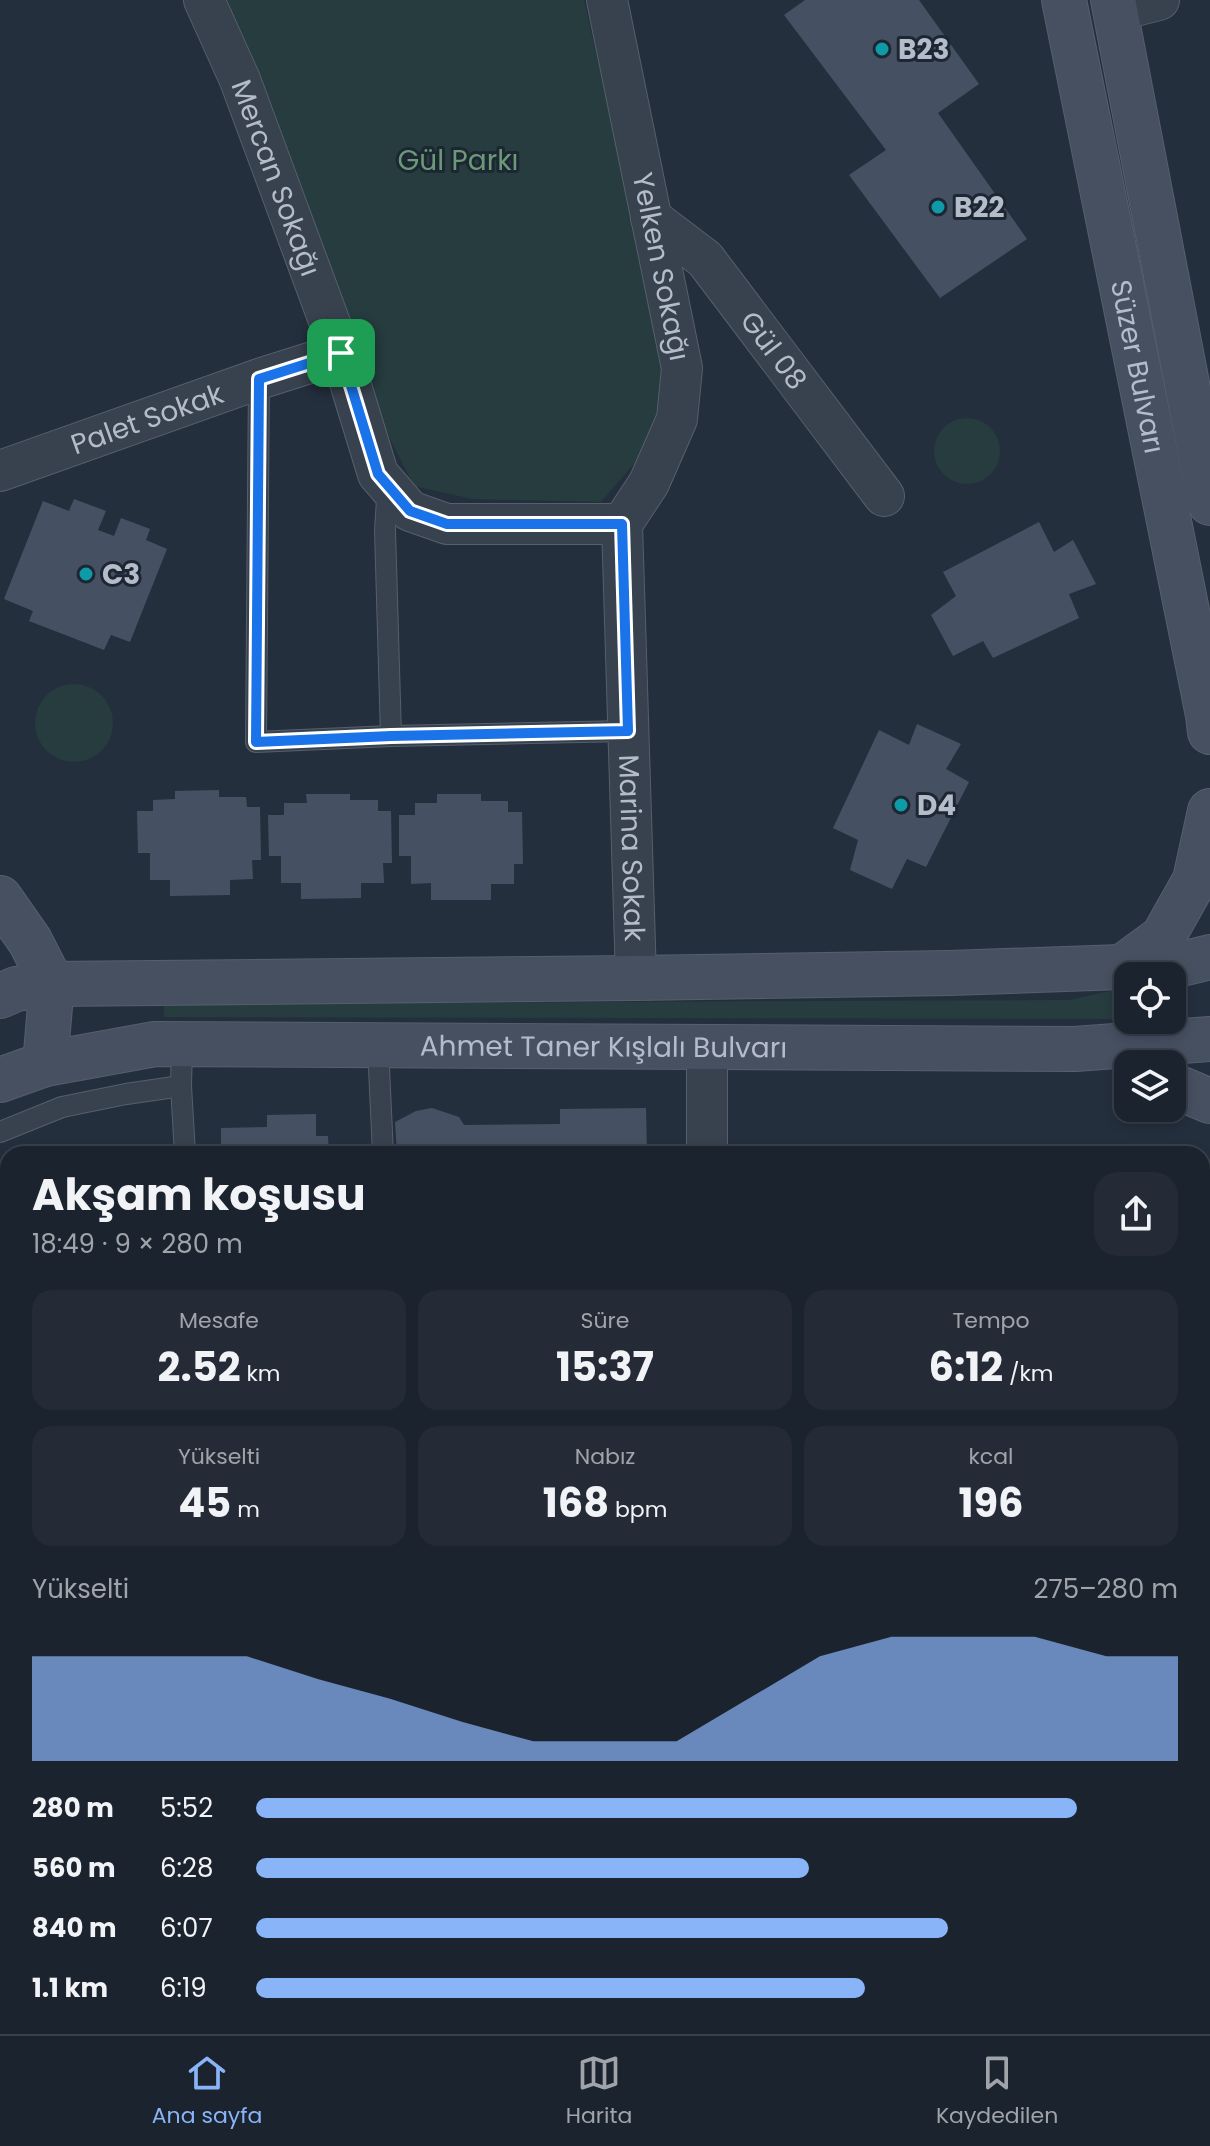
<!DOCTYPE html>
<html lang="tr">
<meta charset="utf-8">
<style>
:root{--surface:#1b232e;--page:#242b36;--text:#f1f3f6;--muted:#a0a4aa;--line:#39404a;--accent:#8ab4f8}
body{margin:0;font-family:Poppins,sans-serif;background:var(--page);color:var(--text);height:100vh;display:flex;flex-direction:column;font-size:30px;white-space:nowrap}
*{box-sizing:border-box;margin:0}
p{font-size:26px;color:var(--muted)}
.icon{flex:none;width:44px;height:44px;fill:none;stroke:currentColor;stroke-width:2;stroke-linecap:round;stroke-linejoin:round}
.map{position:relative;flex:1;overflow:hidden}
.panel{position:absolute;left:0px;top:1146px;width:1210px;height:888px;display:flex;flex-direction:column;background:var(--surface);border-radius:24px 24px 0 0;box-shadow:0 4px 12px #0003,0 0 0 2px var(--line)}
.panel>*{flex:none}
.buttons{position:absolute;left:1114px;top:962px;display:grid;gap:16px}
.buttons a{display:grid;place-items:center;width:72px;height:72px;border-radius:16px;background:var(--surface);box-shadow:0 4px 12px #0003,0 0 0 2px var(--line);font-size:40px}
.pin{position:absolute;display:grid;place-items:center;width:68px;height:68px;color:#fff;margin:-34px;border-radius:16px;box-shadow:0 4px 12px #0006}
.round{display:grid;place-items:center;flex:none;width:84px;height:84px;border-radius:24px;background:var(--page)}
.summary{display:flex;align-items:center;justify-content:space-between;height:136px;padding:0 32px}
h1{font-size:44px;font-weight:700;line-height:60px}
.stats{display:grid;grid-template-columns:repeat(3,1fr);gap:12px;height:136px;padding:8px 32px}
.stats div{display:grid;align-content:center;border-radius:20px;background:var(--page);text-align:center}
.stats b{font-size:40px;font-weight:700}
.stats small{font-size:22px;font-weight:400}
.stats p{font-size:22px}
.chart{height:224px;padding:16px 32px}
.chart p{display:flex;justify-content:space-between}
.chart svg{width:100%;height:144px;margin-top:8px;fill:var(--accent);opacity:.7}
ul{padding:0 32px;list-style:none;font-size:26px}
li{display:grid;grid-template-columns:128px 96px 1fr;align-items:center;height:60px}
li i{height:20px;border-radius:10px;background:var(--accent)}
.tab-bar{display:flex;justify-content:space-around;align-items:center;height:112px;border-top:2px solid var(--line);background:var(--surface);font-size:22px;color:var(--muted)}
.tab-bar a{display:grid;justify-items:center;gap:4px}
.tab-bar .on{color:var(--accent)}
.map>svg:first-child{display:block}
</style>
<div class="map">
<svg width="1210" height="2034" viewBox="0 0 1210 2034">
<rect width="100%" height="100%" fill="#242f3e"/>
<path fill="#32303f" d="M 691,2026 L 780,2026 L 776,2034 L 707,2034 Z"/>
<g fill="#263c3f">
<path d="M 227,0 L 584,0 L 634,222 L 667,392 L 639,458 L 601,502 L 472,499 L 414,486 L 366,392 L 274,115 Z"/>
<circle cx="967" cy="451" r="33"/>
<circle cx="74" cy="723" r="39"/>
<path d="M 1128,987 L 1128,1019 L 164,1017 L 164,1004 L 1070,1000 Z"/>
<path d="M 0,1918 L 8,1918 L 8,1985 L 0,1993 Z"/>
<path d="M 1202,1918 L 1210,1923 L 1210,2034 L 1136,2034 L 1141,2026 L 1202,2026 Z"/>
</g>
<g fill="#455162">
<path d="M 805,0 L 919,0 L 979,84 L 938,113 L 1027,239 L 940,298 L 849,175 L 886,150 L 784,15 Z"/>
<path d="M 74,499 L 106,511 L 98,530 L 114,536 L 121,518 L 150,529 L 146,540 L 167,549 L 130,642 L 111,635 L 104,650 L 29,621 L 33,611 L 4,599 L 43,501 L 69,511 Z"/>
<path d="M 1039,522 L 1054,552 L 1073,540 L 1096,584 L 1069,594 L 1079,618 L 993,658 L 983,641 L 953,656 L 931,615 L 956,596 L 943,572 Z"/>
<path d="M 917,724 L 961,744 L 946,769 L 969,782 L 926,867 L 907,859 L 892,889 L 850,870 L 858,840 L 833,828 L 879,730 L 909,745 Z"/>
<path d="M 219,790 L 219,797 L 246,797 L 247,807 L 260,807 L 261,860 L 252,860 L 253,879 L 230,880 L 230,895 L 170,896 L 170,880 L 150,880 L 150,853 L 138,853 L 137,811 L 153,811 L 153,800 L 175,799 L 175,791 Z"/>
<path d="M 306,794 L 350,794 L 350,800 L 378,800 L 378,811 L 391,811 L 392,863 L 383,863 L 384,883 L 361,883 L 361,898 L 301,899 L 301,883 L 281,883 L 281,856 L 269,856 L 268,815 L 284,815 L 284,803 L 307,803 Z"/>
<path d="M 437,794 L 481,794 L 481,801 L 508,801 L 508,812 L 522,812 L 523,864 L 514,864 L 514,884 L 491,884 L 491,900 L 431,900 L 431,883 L 411,884 L 411,856 L 399,856 L 399,815 L 415,815 L 415,803 L 437,803 Z"/>
<path d="M 432,1108 L 459,1117 L 464,1125 L 560,1124 L 560,1109 L 646,1108 L 647,1154 L 397,1154 L 395,1122 L 416,1111 Z"/>
<path d="M 316,1114 L 316,1136 L 328,1136 L 329,1154 L 221,1154 L 221,1128 L 267,1127 L 267,1115 Z"/>
<path d="M 122,1144 L 122,1154 L 73,1154 L 72,1145 Z"/>
<path d="M 1202,1437 L 1210,1446 L 1210,1553 L 1202,1543 Z"/>
<rect x="0" y="1443" width="8" height="58"/>
<path d="M 8,1525 L 8,1583 L 0,1583 L 0,1526 Z"/>
<path d="M 3,1620 L 8,1623 L 8,1685 L 0,1680 L 0,1626 Z"/>
<path d="M 1210,1651 L 1210,1831 L 1202,1826 L 1202,1664 Z"/>
<path d="M 896,2026 L 1004,2026 L 1000,2034 L 986,2034 L 979,2030 L 977,2034 L 891,2034 Z"/>
</g>
<g fill="none" stroke-linecap="round" stroke-linejoin="round">
<g stroke="#565f6c" stroke-width="22">
<g id="lane">
<path d="M 259,379 L 256,742 L 391,736 L 628,731"/>
<path d="M 391,736 L 385,530 L 387,500 L 391,489"/>
<path d="M 182,1044 L 181,1086 L 185,1154"/>
<path d="M 378,1046 L 383,1154"/>
<path d="M 0,1132 L 62,1107 L 126,1094 L 181,1086"/>
<path d="M 1202,1601 L 1210,1606"/>
</g>
</g>
<g stroke="#565f6c" stroke-width="42">
<g id="street">
<path id="s1" d="M 204,0 L 240,80 L 341,353 L 378,474 L 410,511 L 447,524 L 622,524"/>
<path id="s2" d="M 607,0 L 682,368 L 677,419 L 649,483 L 622,524"/>
<path d="M 1115,11 L 1159,0"/>
<path id="s3" d="M 651,218 L 705,259 L 884,496"/>
<path id="s4" d="M 0,471 L 259,379 L 341,353"/>
<path id="s5" d="M 622,524 L 636,978"/>
<path d="M 707,1047 L 707,1154"/>
<path d="M 1202,1881 L 1210,1885"/>
<path d="M 38,2034 L 46,2026"/>
<path d="M 1091,2034 L 1096,2026"/>
</g>
</g>
<g stroke="#565f6c" stroke-width="46">
<g id="secondary">
<path id="s6" d="M 1064,0 L 1208,715 L 1210,732"/>
<path d="M 1113,0 L 1210,503"/>
<path d="M 0,898 L 30,941 L 52,984 L 45,1064"/>
<path d="M 1122,967 L 1163,937 L 1195,880 L 1210,811"/>
<path d="M 0,996 L 16,989 L 52,984 L 636,978 L 950,973 L 1122,967 L 1169,967 L 1210,957"/>
<path id="s7" d="M 0,1080 L 45,1064 L 155,1044 L 1075,1049 L 1210,1039"/>
<path d="M 1172,1085 L 1210,1101"/>
</g>
</g>
<g stroke="#414a57" stroke-width="46">
<g id="primary">
<path d="M 0,1826 L 8,1826"/>
<path d="M 0,1894 L 8,1895"/>
<path d="M 324,2026 L 336,2034"/>
<path d="M 424,2026 L 438,2034"/>
</g>
</g>
<use href="#lane" stroke="#38414e" stroke-width="20"/>
<use href="#street" stroke="#38414e" stroke-width="40"/>
<use href="#secondary" stroke="#465061" stroke-width="44"/>
<use href="#primary" stroke="#56606e" stroke-width="44"/>
</g>
<g fill="none" stroke-linecap="round" stroke-linejoin="round">
<g stroke="#fff" stroke-width="16">
<path id="route" d="M 341,353 L 378,474 L 410,511 L 447,524 L 622,524 L 628,731 L 391,736 L 256,742 L 259,379 Z"/>
</g>
<use href="#route" stroke="#1a73e8" stroke-width="10"/>
</g>
<g fill="#0f9aa8" stroke="#1d2633" stroke-width="3">
<circle cx="882" cy="49" r="8"/>
<circle cx="938" cy="207" r="8"/>
<circle cx="86" cy="574" r="8"/>
<circle cx="901" cy="805" r="8"/>
</g>
<g text-anchor="middle" stroke-width="6" stroke-linejoin="round" paint-order="stroke">
<g font-size="28" font-weight="bold" fill="#b4bcc9" stroke="#1d2633" text-anchor="start">
<text x="898" y="59">B23</text>
<text x="954" y="217">B22</text>
<text x="102" y="584">C3</text>
<text x="917" y="815">D4</text>
</g>
<g font-size="28" fill="#6b9a76" stroke="#1d2633">
<text x="458" y="170">Gül Parkı</text>
</g>
<g font-size="28" fill="#b4bcc9" stroke="#1d2633">
<text dy="10" stroke="none"><textPath href="#s1" startOffset="192">Mercan Sokağı</textPath></text>
<text dy="10" stroke="none"><textPath href="#s2" startOffset="272">Yelken Sokağı</textPath></text>
<text dy="10" stroke="none"><textPath href="#s3" startOffset="182">Gül 08</textPath></text>
<text dy="10" stroke="none"><textPath href="#s6" startOffset="374">Süzer Bulvarı</textPath></text>
<text dy="10" stroke="none"><textPath href="#s4" startOffset="156">Palet Sokak</textPath></text>
<text dy="10" stroke="none"><textPath href="#s5" startOffset="324">Marina Sokak</textPath></text>
<text dy="10" stroke="none"><textPath href="#s7" startOffset="608">Ahmet Taner Kışlalı Bulvarı</textPath></text>
</g>
</g>
</svg>
<div class="buttons">
<a><svg class="icon" aria-label="locate" viewBox="0 0 24 24"><circle cx="12" cy="12" r="6"/><path d="M12 2v4M12 18v4M2 12h4M18 12h4"/></svg></a>
<a><svg class="icon" aria-label="layers" viewBox="0 0 24 24"><path d="M12 4l9 5-9 5-9-5zM3 14l9 5 9-5"/></svg></a>
</div>
<div class="pin" style="left:341px;top:353px;background:#1e9e55"><svg class="icon" aria-label="arrive" viewBox="0 0 24 24"><path d="M6 21V4h12l-3 4 3 4H6"/></svg></div>
<section class="panel">
<div class="summary"><div><h1>Akşam koşusu</h1><p>18:49 · 9 × 280 m</p></div><a class="round"><svg class="icon" aria-label="share" viewBox="0 0 24 24"><path d="M12 15V3M7 8l5-5 5 5M5 13v7h14v-7"/></svg></a></div>
<div class="stats">
<div><p>Mesafe</p><b>2.52<small> km</small></b></div>
<div><p>Süre</p><b>15:37</b></div>
<div><p>Tempo</p><b>6:12<small> /km</small></b></div>
</div>
<div class="stats">
<div><p>Yükselti</p><b>45<small> m</small></b></div>
<div><p>Nabız</p><b>168<small> bpm</small></b></div>
<div><p>kcal</p><b>196</b></div>
</div>
<div class="chart"><p><span>Yükselti</span>275–280 m</p>
<svg viewBox="0 0 160 44" preserveAspectRatio="none"><path d="M0 44V12L10 12L20 12L30 12L40 19L50 25L60 32L70 38L80 38L90 38L100 25L110 12L120 6L130 6L140 6L150 12L160 12V44z"/></svg>
</div>
<ul>
<li><b>280 m</b>5:52<i style="width:89%"></i></li>
<li><b>560 m</b>6:28<i style="width:60%"></i></li>
<li><b>840 m</b>6:07<i style="width:75%"></i></li>
<li><b>1.1 km</b>6:19<i style="width:66%"></i></li>
</ul>
</section>
</div>
<nav class="tab-bar">
<a class="on"><svg class="icon" aria-label="home" viewBox="0 0 24 24"><path d="M3 11l9-7 9 7M6 9v11h12V9"/></svg>Ana sayfa</a>
<a><svg class="icon" aria-label="map" viewBox="0 0 24 24"><path d="M3 6l6-2 6 2 6-2v14l-6 2-6-2-6 2zM9 4v14M15 6v14"/></svg>Harita</a>
<a><svg class="icon" aria-label="saved" viewBox="0 0 24 24"><path d="M7 4h10v16l-5-4-5 4z"/></svg>Kaydedilen</a>
</nav>
